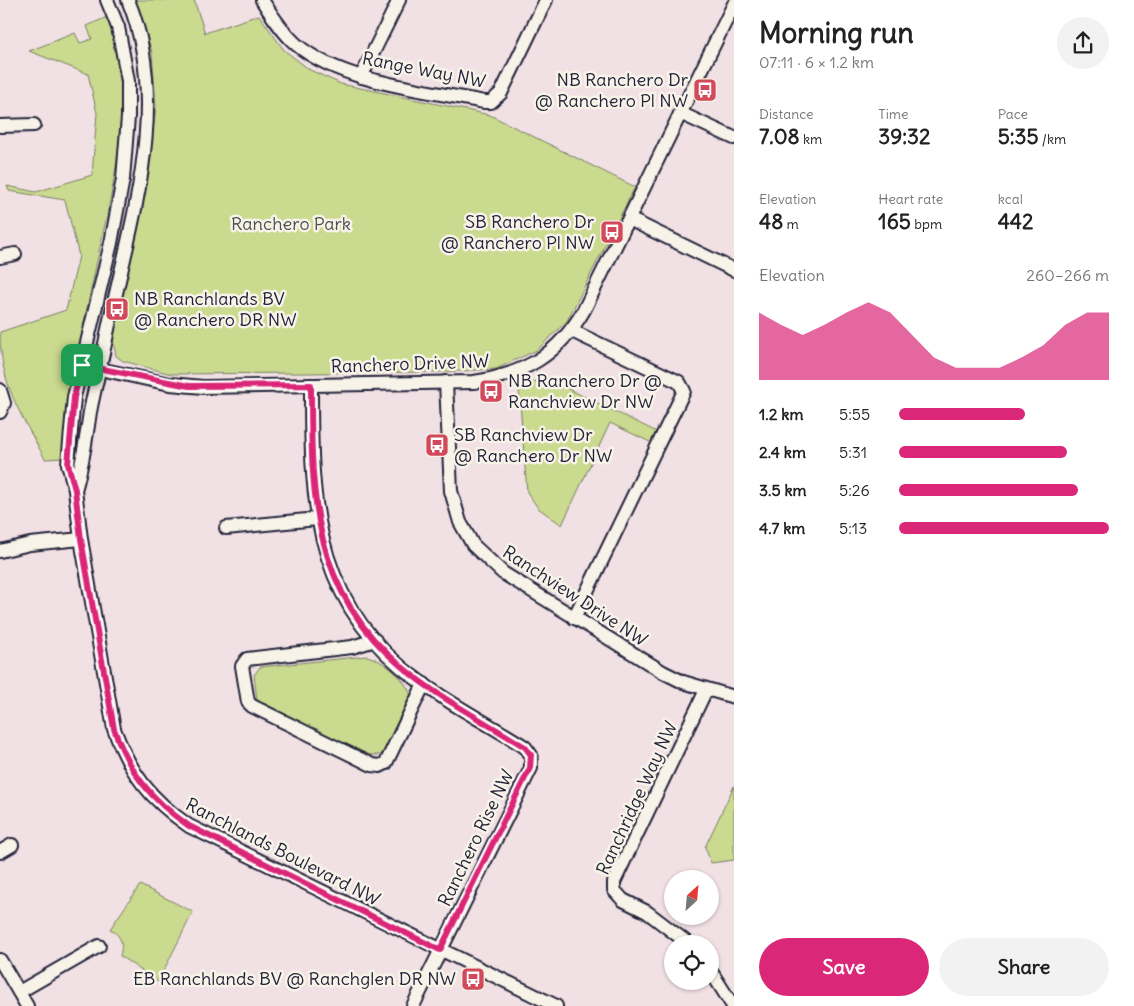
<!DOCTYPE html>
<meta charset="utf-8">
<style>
:root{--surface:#fff;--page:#f2f2f2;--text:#222;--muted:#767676;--accent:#db2777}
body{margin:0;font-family:Delius,sans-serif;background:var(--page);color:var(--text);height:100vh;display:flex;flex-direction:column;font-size:19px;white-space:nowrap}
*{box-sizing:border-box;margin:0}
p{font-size:16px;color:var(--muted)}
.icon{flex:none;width:28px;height:28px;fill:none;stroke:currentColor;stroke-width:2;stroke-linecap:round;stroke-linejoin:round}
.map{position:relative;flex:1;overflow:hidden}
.sheet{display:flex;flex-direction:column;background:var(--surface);width:400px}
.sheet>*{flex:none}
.needle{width:32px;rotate:26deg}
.controls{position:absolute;left:664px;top:870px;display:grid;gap:10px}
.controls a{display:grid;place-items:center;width:55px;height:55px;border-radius:50%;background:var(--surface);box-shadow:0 1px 4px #0004;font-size:25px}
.pin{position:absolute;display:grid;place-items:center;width:42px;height:42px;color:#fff;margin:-21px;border-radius:10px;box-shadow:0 2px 8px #0006}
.round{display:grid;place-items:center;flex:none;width:52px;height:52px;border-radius:26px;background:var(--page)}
.summary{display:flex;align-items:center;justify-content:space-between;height:85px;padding:0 25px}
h1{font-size:28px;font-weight:700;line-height:38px}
.stats{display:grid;grid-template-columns:repeat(3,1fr);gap:8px;height:85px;padding:5px 25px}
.stats div{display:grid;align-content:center}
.stats b{font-size:21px;font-weight:700}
.stats small{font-size:14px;font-weight:400}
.stats p{font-size:14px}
.chart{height:140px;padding:10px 25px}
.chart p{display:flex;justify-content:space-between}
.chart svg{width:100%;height:90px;margin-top:5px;fill:var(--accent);opacity:.7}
.primary-button{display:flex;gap:10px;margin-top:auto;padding:10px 25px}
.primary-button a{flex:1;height:58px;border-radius:30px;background:var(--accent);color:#fff;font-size:20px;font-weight:700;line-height:58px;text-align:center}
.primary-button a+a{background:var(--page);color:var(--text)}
ul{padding:0 25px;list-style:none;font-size:16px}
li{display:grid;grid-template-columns:80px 60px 1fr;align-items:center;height:38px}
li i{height:12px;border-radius:6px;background:var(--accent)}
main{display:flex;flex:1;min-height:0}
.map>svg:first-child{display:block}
</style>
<main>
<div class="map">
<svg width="734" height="1006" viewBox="0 0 734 1006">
<rect width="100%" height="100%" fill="#f2e1e4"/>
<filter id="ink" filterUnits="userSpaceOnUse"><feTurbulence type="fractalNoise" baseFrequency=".02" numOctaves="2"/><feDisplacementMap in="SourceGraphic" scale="10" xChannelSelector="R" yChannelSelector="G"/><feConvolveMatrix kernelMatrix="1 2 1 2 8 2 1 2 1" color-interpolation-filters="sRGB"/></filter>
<g filter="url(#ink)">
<g fill="#cada8e" stroke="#767e64">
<path d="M 135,0 L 194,0 L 205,33 L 259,15 L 284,50 L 310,70 L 341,84 L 490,115 L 635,187 L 567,321 L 537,350 L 496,369 L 444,372 L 171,374 L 123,361 L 116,356 L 113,340 L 146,185 L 156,107 L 152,52 Z"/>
<path d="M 107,17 C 136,102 115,176 97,261 C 86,313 75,365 65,417 L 63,458 L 45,459 C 21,414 0,385 0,332 L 66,310 L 79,256 L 65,200 L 9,191 L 7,186 L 36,192 L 92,175 L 97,113 L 88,74 L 29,51 L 75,33 L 80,43 L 92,39 L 87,26 Z"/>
<path d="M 544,377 L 657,432 L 652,443 L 610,423 L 562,525 L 538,508 L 527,492 L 519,390 Z"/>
<path d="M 367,656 C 383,660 408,680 411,697 L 388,747 L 381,755 L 367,755 L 257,700 L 254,675 L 260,667 Z"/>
<path d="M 734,786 L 734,860 L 711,863 L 705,847 Z"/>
<path d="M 140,885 L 193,912 L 158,982 L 120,956 C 123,944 122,936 110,929 Z"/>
</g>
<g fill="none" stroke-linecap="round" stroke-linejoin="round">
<g stroke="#22223b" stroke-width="16">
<g id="minor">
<path d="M 107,0 L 118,27 L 128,81 L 128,117 L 123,179 L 111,243 L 74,397 L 68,464 L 75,490 L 81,539 L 114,729 C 130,773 150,799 189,826 L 556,1006"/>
<path d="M 262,0 C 272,16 283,33 297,45 C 343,83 426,90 484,102 L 491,102 L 501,93 L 546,0"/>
<path d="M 361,77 L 399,0"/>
<path d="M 680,113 L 734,138"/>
<path d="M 0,126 L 34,125"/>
<path d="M 629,219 L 734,270"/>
<path d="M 0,257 L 15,254"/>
<path d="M 572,331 L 679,382 L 684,391 L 574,618"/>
<path d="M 81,365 L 170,384 L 203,387 L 474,382 C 525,374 558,355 584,310 L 734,4"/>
<path d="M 446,382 L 451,491 L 460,522 L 473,545 L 503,573 L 663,672 L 683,682 L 734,697"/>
<path d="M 311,385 C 311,491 311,591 401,667 C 438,698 484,721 525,747 L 531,755 L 531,768 L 413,1006"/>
<path d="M 0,390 L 4,403 L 0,412"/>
<path d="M 75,490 C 83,464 86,438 90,412 C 95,386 102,360 107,334 C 129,227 172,106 128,0"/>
<path d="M 226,528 L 317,519"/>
<path d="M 0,551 L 30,544 L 81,539"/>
<path d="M 375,640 L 352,647 L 247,659 L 242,666 L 248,702 L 252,706 L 372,765 L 380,766 L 386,763 L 424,684"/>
<path d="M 0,852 L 12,845"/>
<path d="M 689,944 L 647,912 L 623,900 L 614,890 L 614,882 L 706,690"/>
<path d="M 0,960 L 27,1006"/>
<path d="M 710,970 L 733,1006"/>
<path d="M 19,992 L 99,946"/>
</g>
</g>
<use href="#minor" stroke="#f7f3e8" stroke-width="12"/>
</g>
</g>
<g fill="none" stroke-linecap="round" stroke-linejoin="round" filter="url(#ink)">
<g stroke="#fff" stroke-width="10">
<path id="route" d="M 82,365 L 189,386 L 311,385 C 311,491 311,591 401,666 C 438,698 484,721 525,747 L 531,755 L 530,768 L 440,950 L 189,826 C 150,799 130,773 114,729 L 81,539 L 75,490 L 68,464 L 74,397 Z"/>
</g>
<use href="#route" stroke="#db2777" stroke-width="6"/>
</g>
<defs>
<g id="bus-square" transform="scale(1.25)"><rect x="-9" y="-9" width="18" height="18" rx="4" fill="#d1495b" stroke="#f7f3e8"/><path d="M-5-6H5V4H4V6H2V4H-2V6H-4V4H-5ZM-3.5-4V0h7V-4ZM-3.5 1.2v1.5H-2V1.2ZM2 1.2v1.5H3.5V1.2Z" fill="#fff"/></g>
</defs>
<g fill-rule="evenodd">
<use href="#bus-square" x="705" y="90"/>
<use href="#bus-square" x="612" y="232"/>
<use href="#bus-square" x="117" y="309"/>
<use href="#bus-square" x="491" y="391"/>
<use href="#bus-square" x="437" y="445"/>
<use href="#bus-square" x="473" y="979"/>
</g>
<g text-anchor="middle" stroke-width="5" stroke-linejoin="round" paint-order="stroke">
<g font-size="18" fill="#22223b" stroke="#f7f3e8">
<text transform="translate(424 70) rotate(11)" y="6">Range Way NW</text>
<text transform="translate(410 364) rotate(-2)" y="6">Ranchero Drive NW</text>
<text transform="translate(575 596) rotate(33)" y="6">Ranchview Drive NW</text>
<text transform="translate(637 798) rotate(-65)" y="6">Ranchridge Way NW</text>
<text transform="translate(476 838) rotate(-64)" y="6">Ranchero Rise NW</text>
<text transform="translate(283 852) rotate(27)" y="6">Ranchlands Boulevard NW</text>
</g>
<g font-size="18" fill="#22223b" stroke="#f7f3e8" text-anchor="end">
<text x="688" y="86">NB Ranchero Dr<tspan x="688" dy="21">@ Ranchero Pl NW</tspan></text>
<text x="594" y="228">SB Ranchero Dr<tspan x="594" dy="21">@ Ranchero Pl NW</tspan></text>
<text x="134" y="305" text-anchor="start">NB Ranchlands BV<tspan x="134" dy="21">@ Ranchero DR NW</tspan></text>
<text x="508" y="387" text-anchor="start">NB Ranchero Dr @<tspan x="508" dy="21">Ranchview Dr NW</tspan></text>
<text x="454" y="441" text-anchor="start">SB Ranchview Dr<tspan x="454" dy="21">@ Ranchero Dr NW</tspan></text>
<text x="456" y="985">EB Ranchlands BV @ Ranchglen DR NW</text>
</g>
<g font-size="18" fill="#4c5050" stroke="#f7f3e8">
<text x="291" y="230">Ranchero Park</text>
</g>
</g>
</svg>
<div class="controls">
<a><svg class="needle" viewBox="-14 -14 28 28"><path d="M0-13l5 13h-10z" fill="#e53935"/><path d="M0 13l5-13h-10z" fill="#767676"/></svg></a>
<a><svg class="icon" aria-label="locate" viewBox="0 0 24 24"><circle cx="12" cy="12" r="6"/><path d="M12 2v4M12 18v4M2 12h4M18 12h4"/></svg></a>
</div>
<div class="pin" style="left:82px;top:365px;background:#1e9e55"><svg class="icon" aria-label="arrive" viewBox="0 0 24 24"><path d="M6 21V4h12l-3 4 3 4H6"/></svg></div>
</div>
<section class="sheet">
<div class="summary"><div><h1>Morning run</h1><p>07:11 · 6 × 1.2 km</p></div><a class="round"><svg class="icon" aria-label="share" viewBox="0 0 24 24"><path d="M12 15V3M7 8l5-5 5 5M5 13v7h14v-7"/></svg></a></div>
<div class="stats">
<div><p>Distance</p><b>7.08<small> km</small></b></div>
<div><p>Time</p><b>39:32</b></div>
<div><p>Pace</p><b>5:35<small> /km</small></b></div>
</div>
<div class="stats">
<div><p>Elevation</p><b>48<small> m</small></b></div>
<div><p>Heart rate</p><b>165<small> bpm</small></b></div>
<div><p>kcal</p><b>442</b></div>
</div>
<div class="chart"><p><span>Elevation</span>260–266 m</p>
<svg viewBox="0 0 160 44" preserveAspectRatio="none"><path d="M0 44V11L10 17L20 22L30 17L40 11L50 6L60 11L70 22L80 33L90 38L100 38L110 38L120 33L130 27L140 17L150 11L160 11V44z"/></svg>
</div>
<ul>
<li><b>1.2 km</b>5:55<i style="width:60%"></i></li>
<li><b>2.4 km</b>5:31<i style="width:80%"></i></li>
<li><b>3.5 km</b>5:26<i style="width:85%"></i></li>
<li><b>4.7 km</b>5:13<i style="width:100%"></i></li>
</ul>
<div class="primary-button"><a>Save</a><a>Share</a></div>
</section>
</main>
